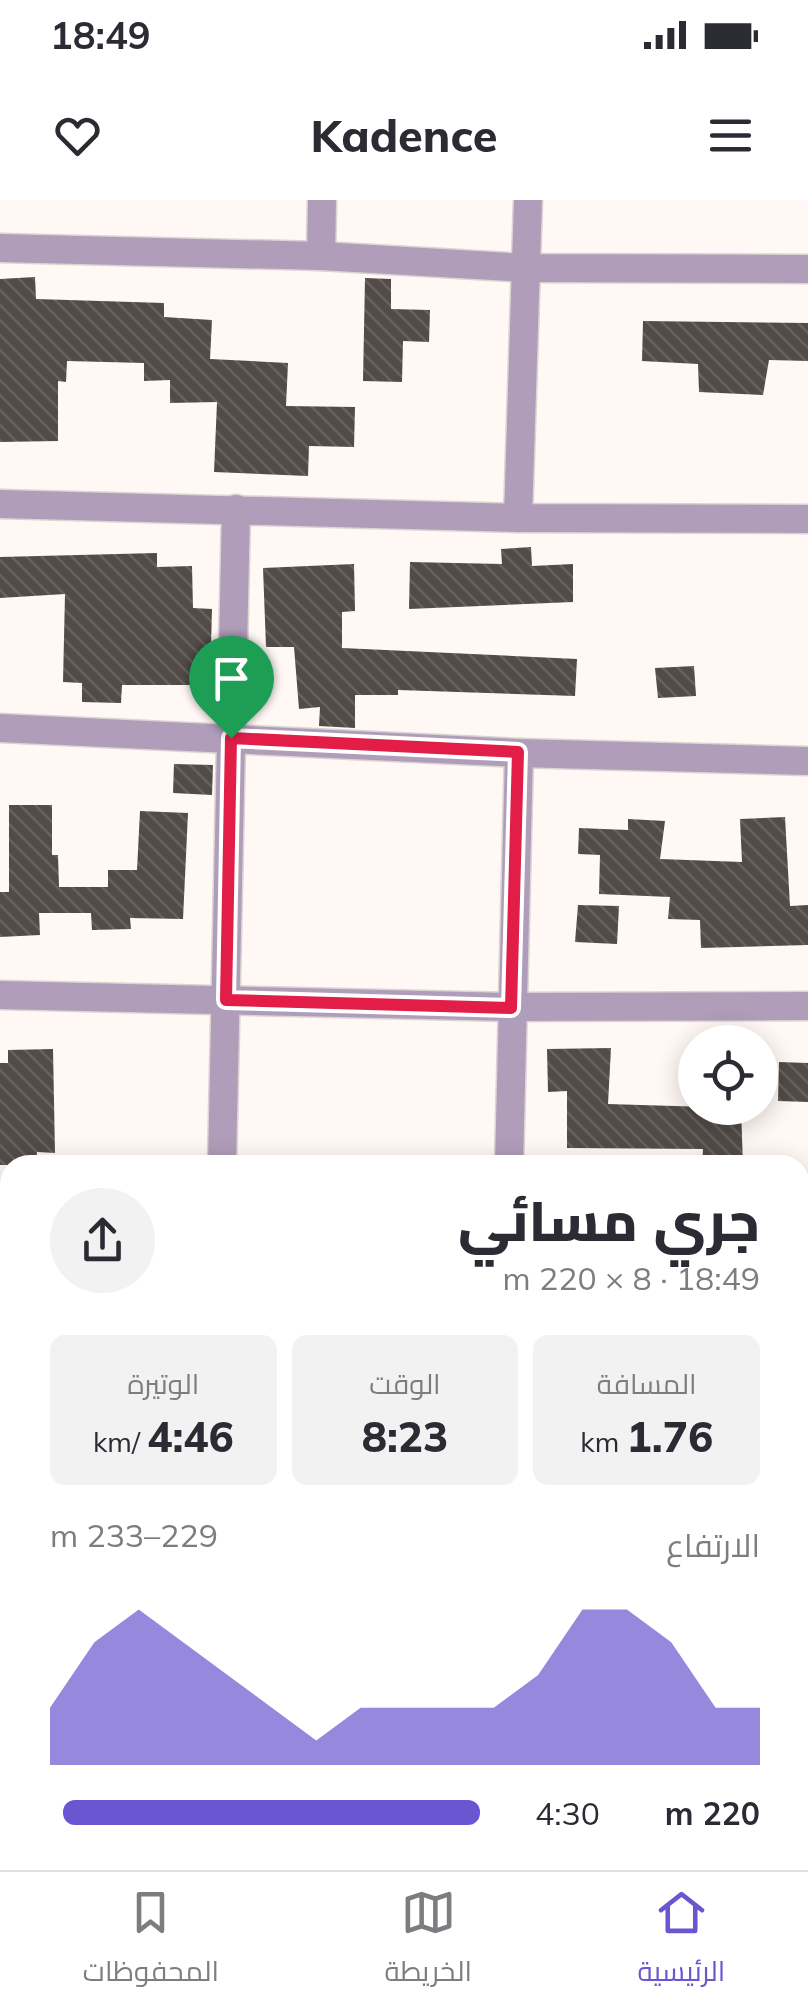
<!DOCTYPE html>
<html lang="ar">
<meta charset="utf-8">
<style>
:root{--surface:#fff;--page:#f2f2f3;--text:#2b2b33;--muted:#7c7c81;--line:#e1e1e2;--accent:#6956d0}
body{margin:0;font-family:Mulish,Cairo,sans-serif;background:var(--page);color:var(--text);direction:rtl;height:100vh;display:flex;flex-direction:column;font-size:38px;white-space:nowrap}
*{box-sizing:border-box;margin:0}
p{font-size:32px;color:var(--muted)}
.icon{flex:none;width:55px;height:55px;fill:none;stroke:currentColor;stroke-width:2;stroke-linecap:round;stroke-linejoin:round}
.map{position:relative;flex:1;overflow:hidden;direction:ltr}
.details{position:absolute;left:0px;top:955px;width:810px;height:715px;display:flex;flex-direction:column;background:var(--surface);border-radius:30px 30px 0 0;box-shadow:0 5px 25px #0003;direction:rtl}
.details>*{flex:none}
.tools{position:absolute;left:678px;top:825px;display:grid;gap:20px}
.tools a{display:grid;place-items:center;width:100px;height:100px;border-radius:50%;background:var(--surface);box-shadow:0 5px 25px #0003;font-size:50px}
.pin{position:absolute;display:grid;place-items:center;width:85px;height:85px;color:#fff;margin:-102px -42px;border-radius:50% 50% 50% 0;rotate:-45deg;box-shadow:0 0 10px #0007}
.pin .icon{rotate:45deg}
.round{display:grid;place-items:center;flex:none;width:105px;height:105px;border-radius:52px;background:var(--page)}
.overview{display:flex;align-items:center;justify-content:space-between;height:170px;padding:0 50px}
h1{font-size:55px;font-weight:800;line-height:75px}
.metrics{display:grid;grid-template-columns:repeat(3,1fr);gap:15px;height:170px;padding:10px 50px}
.metrics div{display:grid;align-content:center;border-radius:15px;background:var(--page);text-align:center}
.metrics b{font-size:42px;font-weight:800}
.metrics small{font-size:28px;font-weight:400}
.metrics p{font-size:28px}
.chart{height:280px;padding:20px 50px}
.chart p{display:flex;justify-content:space-between}
.chart svg{width:100%;height:180px;margin-top:10px;fill:var(--accent);opacity:.7}
ul{padding:0 50px;list-style:none;font-size:32px}
li{display:grid;grid-template-columns:160px 120px 1fr;align-items:center;height:75px}
li i{height:25px;border-radius:12px;background:var(--accent)}
.status{display:flex;justify-content:space-between;align-items:center;height:70px;padding:0 50px;background:var(--surface);direction:ltr}
.status svg{height:28px;fill:currentColor}
header{display:flex;justify-content:space-between;align-items:center;height:130px;padding:0 50px;background:var(--surface);font-size:45px;font-weight:800}
.tab-bar{display:flex;justify-content:space-around;align-items:center;height:140px;border-top:2px solid var(--line);background:var(--surface);font-size:28px;color:var(--muted)}
.tab-bar a{display:grid;justify-items:center;gap:5px}
.tab-bar .current{color:var(--accent)}
.map>svg:first-child{display:block}
</style>
<div class="status"><b>18:49</b><svg viewBox="0 0 49 12"><path d="M0 12V9h3v3zM5 12V6h3v6zM10 12V3h3v9zM15 12V0h3v12zM26 1h20v11H26zM47 4h2v5h-2z"/></svg></div>
<header><svg class="icon" aria-label="menu" viewBox="0 0 24 24"><path d="M4 6h16M4 12h16M4 18h16"/></svg>Kadence<svg class="icon" aria-label="heart" viewBox="0 0 24 24"><path d="M12 20l-8-8c-3-5 5-10 8-4 3-6 11-1 8 4z"/></svg></header>
<div class="map">
<svg width="808" height="1670" viewBox="0 0 808 1670">
<defs>
<pattern id="building-back-hatch" width="6" height="6" patternUnits="userSpaceOnUse" patternTransform="scale(2.5)"><rect width="6" height="6" fill="#524b48"/><path d="M-1 5l2 2M0 0l6 6M5-1l2 2" fill="none" stroke="#67615f"/></pattern>
</defs>
<rect width="100%" height="100%" fill="#fff8f5"/>
<g fill="url(#building-back-hatch)">
<path d="M 35,77 L 36,99 L 164,103 L 164,117 L 212,120 L 210,159 L 288,163 L 286,206 L 355,207 L 354,247 L 309,246 L 308,276 L 214,272 L 217,202 L 170,203 L 170,180 L 144,181 L 144,163 L 67,161 L 66,182 L 58,181 L 58,241 L 0,242 L 0,79 Z"/>
<path d="M 365,78 L 391,79 L 391,109 L 430,110 L 429,142 L 403,141 L 402,182 L 363,181 Z"/>
<path d="M 643,121 L 808,123 L 808,161 L 769,160 L 763,195 L 699,192 L 698,164 L 642,161 Z"/>
<path d="M 531,347 L 532,366 L 573,364 L 573,402 L 409,409 L 410,362 L 502,364 L 501,349 Z"/>
<path d="M 157,353 L 157,367 L 192,366 L 193,408 L 212,409 L 210,485 L 122,485 L 121,503 L 82,502 L 82,483 L 63,482 L 65,394 L 0,398 L 0,357 Z"/>
<path d="M 354,364 L 355,411 L 342,412 L 342,448 L 577,459 L 575,496 L 398,490 L 398,495 L 355,495 L 355,528 L 319,526 L 320,507 L 299,509 L 294,447 L 266,447 L 263,368 Z"/>
<path d="M 694,466 L 696,496 L 658,498 L 655,468 Z"/>
<path d="M 174,564 L 213,565 L 212,595 L 173,593 Z"/>
<path d="M 9,605 L 52,605 L 52,655 L 58,655 L 59,687 L 108,687 L 108,670 L 137,670 L 140,611 L 188,613 L 183,719 L 130,718 L 131,729 L 92,730 L 91,713 L 39,713 L 40,735 L 0,737 L 0,692 L 9,692 Z"/>
<path d="M 785,617 L 790,706 L 808,705 L 808,745 L 701,748 L 700,720 L 668,719 L 670,697 L 599,694 L 600,655 L 578,654 L 579,628 L 628,630 L 628,619 L 665,621 L 660,659 L 742,662 L 740,619 Z"/>
<path d="M 578,705 L 619,706 L 617,744 L 575,742 Z"/>
<path d="M 611,848 L 608,904 L 741,908 L 743,965 L 702,965 L 703,949 L 567,948 L 567,891 L 548,892 L 547,849 Z"/>
<path d="M 53,849 L 55,953 L 37,952 L 36,965 L 0,965 L 0,863 L 8,863 L 8,850 Z"/>
<path d="M 779,862 L 808,863 L 808,902 L 778,901 Z"/>
</g>
<g fill="none" stroke-linecap="round" stroke-linejoin="round">
<g stroke="#dbd5d2" stroke-width="31">
<g id="minor">
<path d="M 0,48 L 321,56 L 526,68 L 808,69"/>
<path d="M 321,56 L 322,0"/>
<path d="M 0,304 L 518,318 L 808,319"/>
<path d="M 518,318 L 528,0"/>
<path d="M 0,528 L 519,553 L 808,561"/>
<path d="M 0,795 L 511,807 L 808,806"/>
<path d="M 222,965 L 236,309"/>
<path d="M 509,965 L 519,553"/>
<path d="M 0,1042 L 10,1042"/>
<path d="M 800,1064 L 808,1064"/>
<path d="M 0,1313 L 10,1313"/>
<path d="M 800,1330 L 808,1330"/>
<path d="M 0,1666 L 282,1670"/>
<path d="M 588,1670 L 588,1660"/>
</g>
</g>
<use href="#minor" stroke="#b09dba" stroke-width="28"/>
</g>
<g fill="none" stroke-linecap="round" stroke-linejoin="round">
<g stroke="#fff" stroke-width="20">
<path id="route" d="M 231,538 L 518,552 L 511,808 L 226,800 Z"/>
</g>
<use href="#route" stroke="#e11d48" stroke-width="12"/>
</g>
</svg>
<div class="tools">
<a><svg class="icon" aria-label="locate" viewBox="0 0 24 24"><circle cx="12" cy="12" r="6"/><path d="M12 2v4M12 18v4M2 12h4M18 12h4"/></svg></a>
</div>
<div class="pin" style="left:231px;top:538px;background:#1e9e55"><svg class="icon" aria-label="arrive" viewBox="0 0 24 24"><path d="M6 21V4h12l-3 4 3 4H6"/></svg></div>
<section class="details">
<div class="overview"><div><h1>جري مسائي</h1><p>18:49 · 8 × 220 m</p></div><a class="round"><svg class="icon" aria-label="share" viewBox="0 0 24 24"><path d="M12 15V3M7 8l5-5 5 5M5 13v7h14v-7"/></svg></a></div>
<div class="metrics">
<div><p>المسافة</p><b>1.76<small> km</small></b></div>
<div><p>الوقت</p><b>8:23</b></div>
<div><p>الوتيرة</p><b>4:46<small> /km</small></b></div>
</div>
<div class="chart"><p><span>الارتفاع</span>229–233 m</p>
<svg viewBox="0 0 160 44" preserveAspectRatio="none"><path d="M0 44V30L10 14L20 6L30 14L40 22L50 30L60 38L70 30L80 30L90 30L100 30L110 22L120 6L130 6L140 14L150 30L160 30V44z"/></svg>
</div>
<ul>
<li><b>220 m</b>4:30<i style="width:97%"></i></li>
</ul>
</section>
</div>
<nav class="tab-bar">
<a class="current"><svg class="icon" aria-label="home" viewBox="0 0 24 24"><path d="M3 11l9-7 9 7M6 9v11h12V9"/></svg>الرئيسية</a>
<a><svg class="icon" aria-label="map" viewBox="0 0 24 24"><path d="M3 6l6-2 6 2 6-2v14l-6 2-6-2-6 2zM9 4v14M15 6v14"/></svg>الخريطة</a>
<a><svg class="icon" aria-label="saved" viewBox="0 0 24 24"><path d="M7 4h10v16l-5-4-5 4z"/></svg>المحفوظات</a>
</nav>
